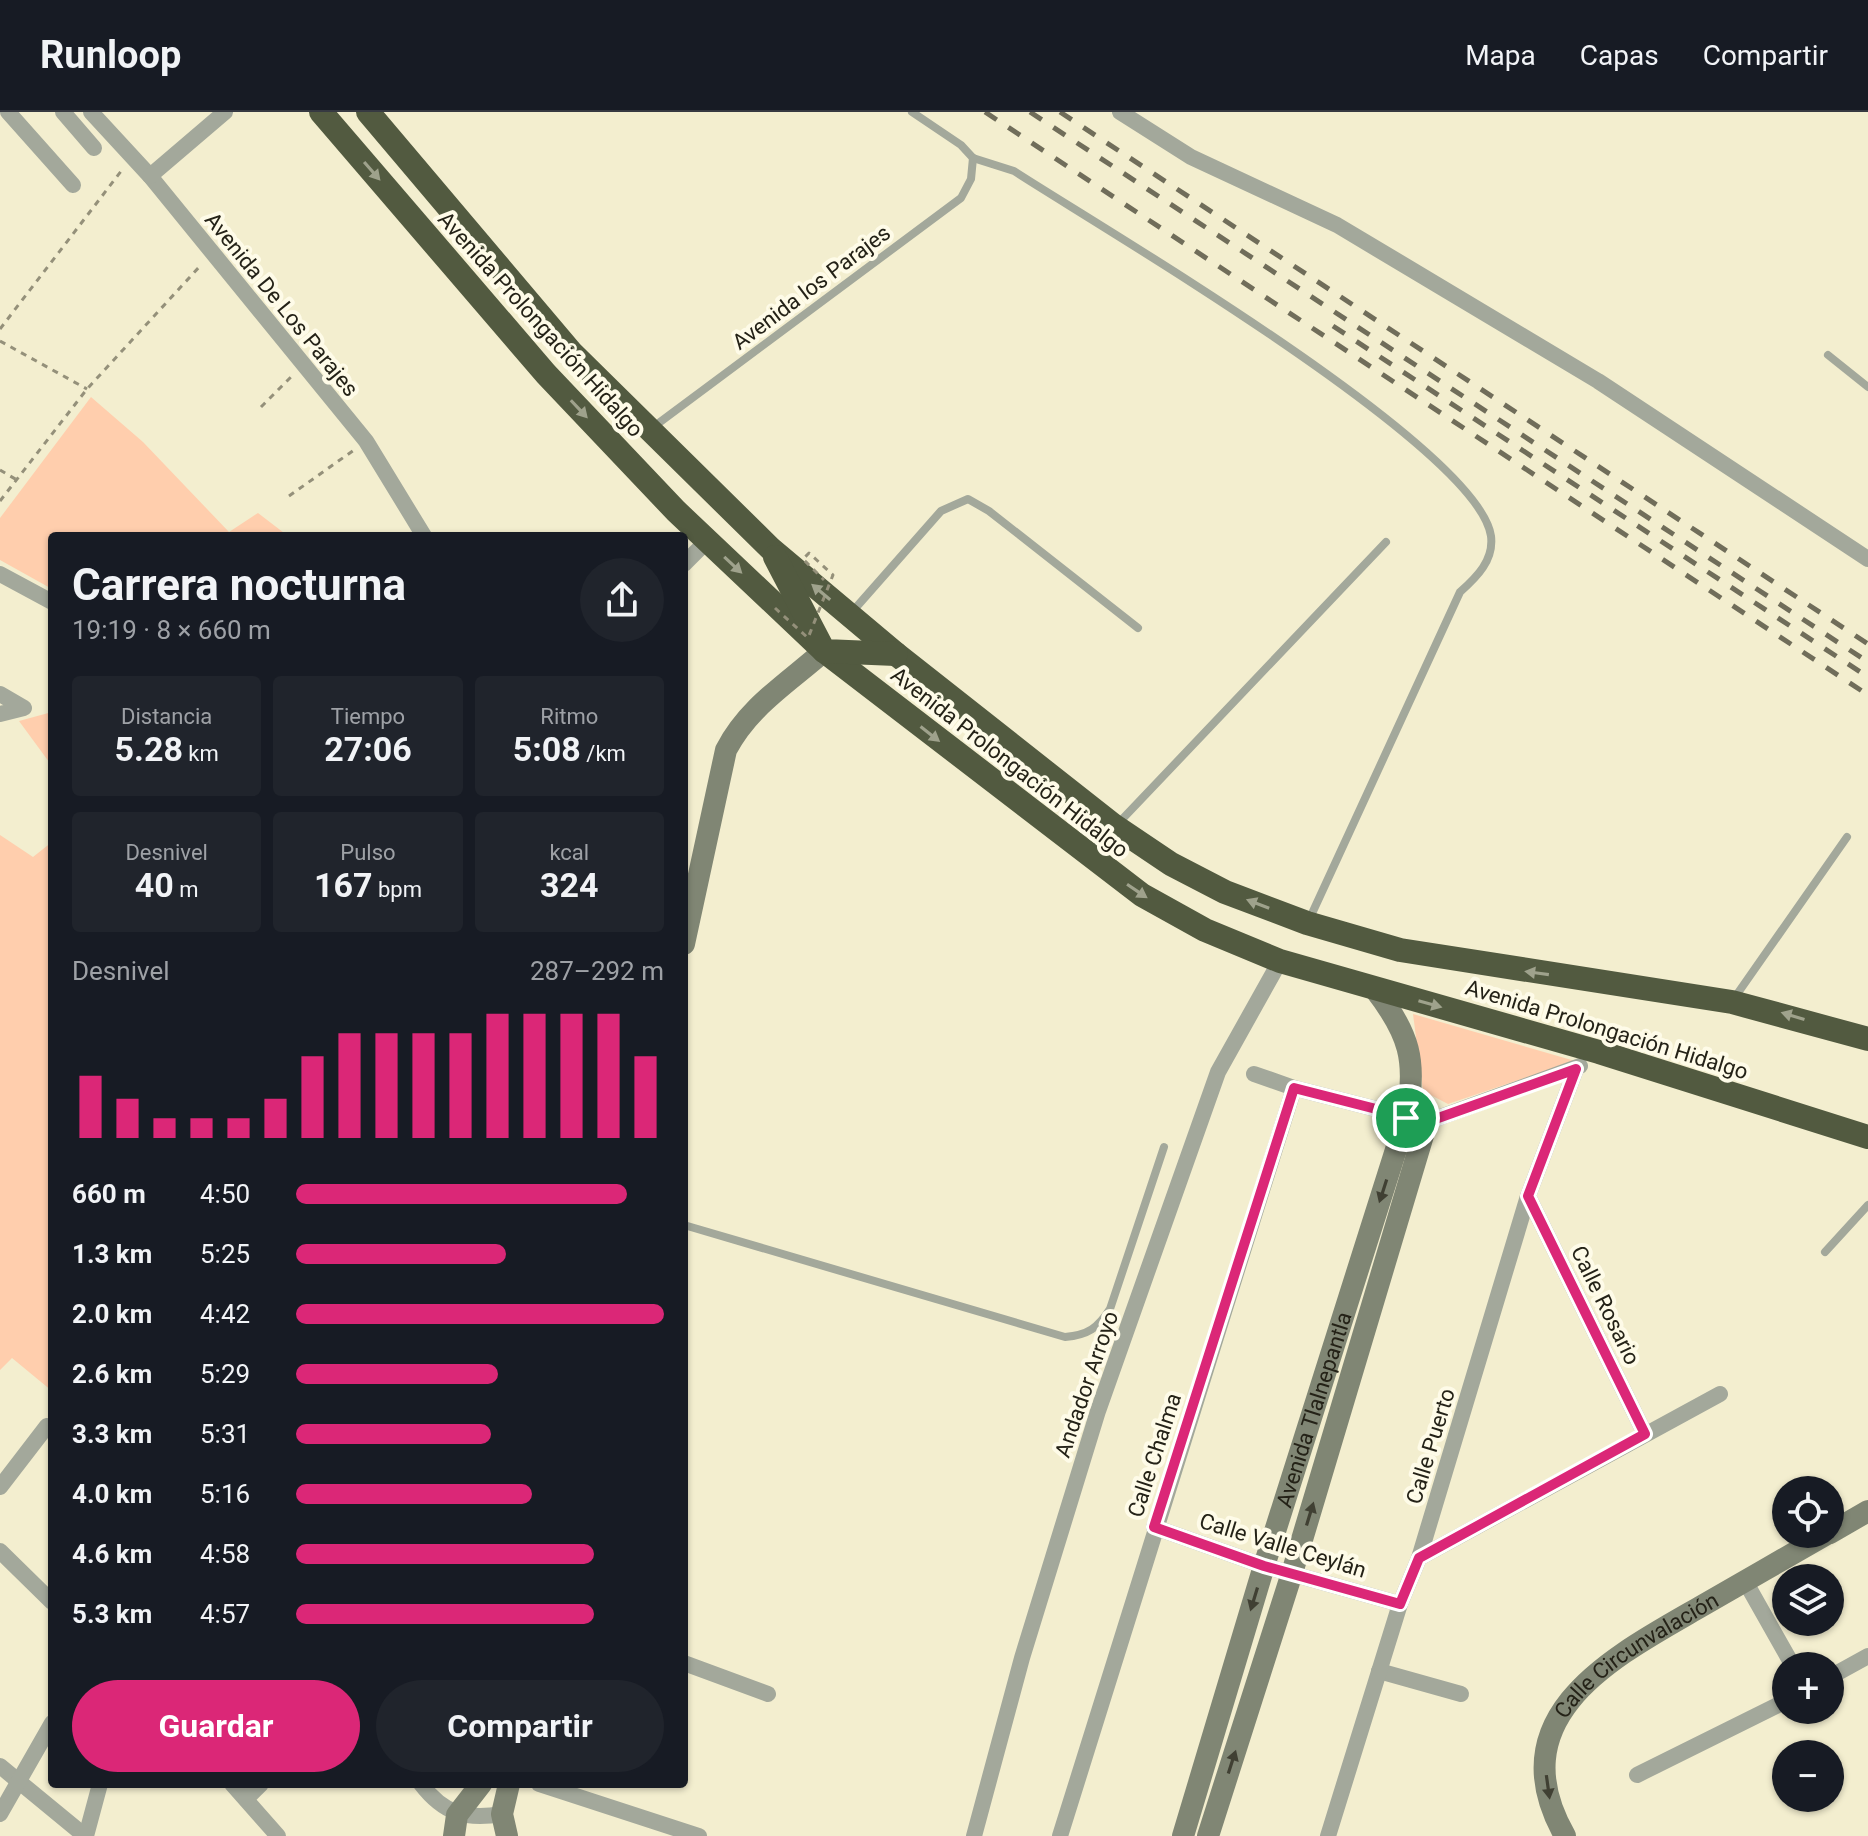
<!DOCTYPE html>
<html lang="es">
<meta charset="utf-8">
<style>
:root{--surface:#171b24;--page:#20242c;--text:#f1f3f6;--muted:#9ea1a6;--line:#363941;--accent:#db2777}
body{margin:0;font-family:Roboto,sans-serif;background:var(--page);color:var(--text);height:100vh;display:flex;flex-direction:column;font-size:30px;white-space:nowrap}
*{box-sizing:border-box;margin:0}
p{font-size:26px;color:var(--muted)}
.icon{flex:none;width:44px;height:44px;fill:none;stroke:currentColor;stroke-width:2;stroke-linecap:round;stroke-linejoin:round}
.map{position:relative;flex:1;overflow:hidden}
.details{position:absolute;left:48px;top:420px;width:640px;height:1256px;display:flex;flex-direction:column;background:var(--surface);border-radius:8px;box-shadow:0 2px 6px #0004}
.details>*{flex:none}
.tools{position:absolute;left:1772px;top:1364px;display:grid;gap:16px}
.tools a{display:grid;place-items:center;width:72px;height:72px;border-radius:50%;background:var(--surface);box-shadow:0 2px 6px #0004;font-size:40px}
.pin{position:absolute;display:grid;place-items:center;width:68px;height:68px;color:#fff;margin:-34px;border:4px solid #fff;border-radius:50%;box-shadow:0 2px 8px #0007}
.round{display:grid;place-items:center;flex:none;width:84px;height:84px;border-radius:42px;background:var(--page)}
.summary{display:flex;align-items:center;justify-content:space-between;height:136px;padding:0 24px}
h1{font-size:44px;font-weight:700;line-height:60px}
.metrics{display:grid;grid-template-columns:repeat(3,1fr);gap:12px;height:136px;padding:8px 24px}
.metrics div{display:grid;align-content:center;border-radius:8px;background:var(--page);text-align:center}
.metrics b{font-size:34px;font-weight:700}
.metrics small{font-size:22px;font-weight:400}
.metrics p{font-size:22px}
.chart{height:224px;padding:16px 24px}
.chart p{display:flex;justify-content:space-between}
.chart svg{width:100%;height:144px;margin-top:8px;stroke:var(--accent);stroke-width:6}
.action{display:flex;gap:16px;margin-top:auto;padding:16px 24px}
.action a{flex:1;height:92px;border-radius:48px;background:var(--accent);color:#fff;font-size:32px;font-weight:700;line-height:92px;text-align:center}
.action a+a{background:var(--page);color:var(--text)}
ul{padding:0 24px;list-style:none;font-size:26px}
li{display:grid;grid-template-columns:128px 96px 1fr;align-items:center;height:60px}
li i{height:20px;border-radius:10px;background:var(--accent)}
header{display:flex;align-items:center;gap:48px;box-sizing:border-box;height:112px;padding:0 40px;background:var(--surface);border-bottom:2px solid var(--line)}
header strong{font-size:38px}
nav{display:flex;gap:44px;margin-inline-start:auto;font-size:28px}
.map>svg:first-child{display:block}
</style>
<header>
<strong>Runloop</strong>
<nav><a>Mapa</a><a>Capas</a><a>Compartir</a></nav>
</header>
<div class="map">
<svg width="1868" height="1724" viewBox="0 0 1868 1724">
<rect width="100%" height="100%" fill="#f3eecf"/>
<g fill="#ffcead">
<path d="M 91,285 L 143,330 L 229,420 L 258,401 L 288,424 L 52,424 L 52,477 L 0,448 L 0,406 Z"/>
<path d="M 52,600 L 52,654 L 19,609 Z"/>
<path d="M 0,723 L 33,745 L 52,730 L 52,1279 L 12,1246 L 0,1258 Z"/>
<path d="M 1413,902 L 1575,949 L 1448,992 L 1423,979 Z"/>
</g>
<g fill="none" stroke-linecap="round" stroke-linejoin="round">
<g stroke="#94907a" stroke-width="3" stroke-dasharray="6 6" stroke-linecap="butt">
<path d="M 0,217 L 122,58"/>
<path d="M 0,229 L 87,277"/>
<path d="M 261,295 L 292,264"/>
<path d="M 0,358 L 17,368"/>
<path d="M 289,384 L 354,338"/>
<path d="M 0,389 L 87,277 L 201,153"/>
</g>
<g stroke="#a3a89b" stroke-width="8">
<path d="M 912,0 L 961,33 L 973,46 L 1014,59 C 1100,115 1478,335 1491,424 C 1494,448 1477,465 1460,480 L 1309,808"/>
<path d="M 1828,243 L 1868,275"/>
<path d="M 652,316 L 961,86 L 971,67 L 973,46"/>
<path d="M 852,500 L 941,399 L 968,387 L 989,399 L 1138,516"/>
<path d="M 1091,740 L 1386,430"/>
<path d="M 1733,888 L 1847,725"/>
<path d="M 684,1113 L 1065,1225 C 1088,1223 1098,1216 1110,1197 L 1164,1035"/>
<path d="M 1825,1140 L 1868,1093"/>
</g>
<g stroke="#a3a89b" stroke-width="16">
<path d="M 8,0 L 73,73"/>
<path d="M 63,0 L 94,36"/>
<path d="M 91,0 L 150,64 L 366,329 L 424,424"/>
<path d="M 1120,0 L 1191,45 L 1337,113 L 1598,269 L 1868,447"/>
<path d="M 150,64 L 225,0"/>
<path d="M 684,452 L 707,429"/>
<path d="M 0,462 L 52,490"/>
<path d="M 0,582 L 24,596 L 0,602"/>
<path d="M 1254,962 L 1294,976 L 1427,1010 L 1580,954"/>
<path d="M 1528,1084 L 1645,1322"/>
<path d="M 0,1375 L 47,1314"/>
<path d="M 1154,1415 L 1264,1454 L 1400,1492"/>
<path d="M 0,1439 L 52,1490"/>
<path d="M 1419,1446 L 1720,1282"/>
<path d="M 1745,1469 L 1793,1554"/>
<path d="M 684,1551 L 768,1582"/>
<path d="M 1379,1559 L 1461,1582"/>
<path d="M 1830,1565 L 1868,1544"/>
<path d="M 0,1654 L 85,1724"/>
<path d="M 1637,1663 L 1786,1589"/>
<path d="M 232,1672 L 278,1724"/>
<path d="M 421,1672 C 444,1702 466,1708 502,1702"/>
<path d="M 539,1672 L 699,1724"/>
<path d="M 246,1687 L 261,1672"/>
<path d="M 0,1702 L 52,1611"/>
<path d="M 86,1724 L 100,1672"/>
<path d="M 974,1724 L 1022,1546 L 1098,1299 L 1218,960 L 1280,849"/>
<path d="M 1060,1724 L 1294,976"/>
<path d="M 1328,1724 L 1400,1492 L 1419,1446 L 1528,1084 L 1576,957"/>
</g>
<g stroke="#808674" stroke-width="22">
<path d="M 684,832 L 726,638 C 749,594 788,571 824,539"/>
<path d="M 1830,1421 L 1868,1399"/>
<path d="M 454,1724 L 457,1703 L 481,1672"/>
<path d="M 507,1724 L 502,1702 L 509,1672"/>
<path id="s1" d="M 1183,1724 L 1264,1454 L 1406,1006 C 1418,949 1409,921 1374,876"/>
<path d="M 1208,1724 L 1292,1461 L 1427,1010"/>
<path id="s2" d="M 1565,1724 C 1497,1604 1613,1545 1700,1495 C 1742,1471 1785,1446 1827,1422"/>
</g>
<g stroke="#525a40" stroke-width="24">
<path d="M 321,0 L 546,262 L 676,399 L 824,539 L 1142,783 L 1205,818 L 1280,849 L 1599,940 L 1868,1025"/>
<path d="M 368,0 L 571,240 L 771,437 L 896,542 L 1113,713 L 1171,752 L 1225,780 L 1307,811 L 1400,838 L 1732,890 L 1868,927"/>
<path d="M 775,445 L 824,539 L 896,542"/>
</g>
<g stroke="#706d5a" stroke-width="5" stroke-dasharray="14 14" stroke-linecap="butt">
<path d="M 985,0 L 1868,583"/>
<path d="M 1030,0 L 1868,550"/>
<path d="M 1060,0 L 1868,532"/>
<path d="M 1333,214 L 1868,565"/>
</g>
<path stroke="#94907a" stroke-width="3" stroke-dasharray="6 6" stroke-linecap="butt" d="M 775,496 L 808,526 L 833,463 L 809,441 L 803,447 L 824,468"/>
</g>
<defs><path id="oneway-solid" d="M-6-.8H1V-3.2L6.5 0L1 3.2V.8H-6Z" transform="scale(2)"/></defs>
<g fill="#9fa28c">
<use href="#oneway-solid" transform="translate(372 59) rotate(49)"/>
<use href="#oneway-solid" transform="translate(579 297) rotate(47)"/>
<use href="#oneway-solid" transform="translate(733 453) rotate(43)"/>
<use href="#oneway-solid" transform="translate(821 480) rotate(-140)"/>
<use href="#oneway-solid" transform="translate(930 622) rotate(38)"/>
<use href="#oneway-solid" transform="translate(1137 779) rotate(34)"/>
<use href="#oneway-solid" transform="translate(1258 792) rotate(-159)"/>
<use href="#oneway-solid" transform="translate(1537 861) rotate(-172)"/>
<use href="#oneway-solid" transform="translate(1430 892) rotate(16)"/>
<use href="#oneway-solid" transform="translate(1793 904) rotate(-163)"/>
</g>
<g fill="#404033">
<use href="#oneway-solid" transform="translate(1383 1079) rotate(108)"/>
<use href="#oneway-solid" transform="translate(1310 1402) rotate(-73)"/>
<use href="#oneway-solid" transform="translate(1254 1487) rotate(107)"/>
<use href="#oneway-solid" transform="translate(1232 1650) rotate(-72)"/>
<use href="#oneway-solid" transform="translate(1548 1675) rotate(82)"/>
</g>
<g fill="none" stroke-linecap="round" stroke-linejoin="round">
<g stroke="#fff" stroke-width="16">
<path id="route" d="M 1576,957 L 1528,1084 L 1645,1322 L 1419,1446 L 1400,1492 L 1264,1454 L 1154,1415 L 1294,976 L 1427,1010 Z"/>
</g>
<use href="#route" stroke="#db2777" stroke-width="10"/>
</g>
<g text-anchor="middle" stroke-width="8" stroke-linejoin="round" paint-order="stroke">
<g font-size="22" fill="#242217" stroke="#fefbe8">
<text transform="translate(811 175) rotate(-37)" y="8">Avenida los Parajes</text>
<text transform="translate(282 192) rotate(51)" y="8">Avenida De Los Parajes</text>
<text transform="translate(541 212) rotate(48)" y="8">Avenida Prolongación Hidalgo</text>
<text transform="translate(1010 650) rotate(38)" y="8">Avenida Prolongación Hidalgo</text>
<text transform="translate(1607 917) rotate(17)" y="8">Avenida Prolongación Hidalgo</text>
<text transform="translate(1606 1193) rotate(64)" y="8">Calle Rosario</text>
<text transform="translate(1086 1272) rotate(-71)" y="8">Andador Arroyo</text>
<text dy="8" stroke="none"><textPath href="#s1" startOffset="446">Avenida Tlalnepantla</textPath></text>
<text transform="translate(1430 1334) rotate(-73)" y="8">Calle Puerto</text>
<text transform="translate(1154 1343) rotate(-72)" y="8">Calle Chalma</text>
<text transform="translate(1283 1433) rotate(17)" y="8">Calle Valle Ceylán</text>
<text dy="8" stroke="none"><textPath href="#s2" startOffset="226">Calle Circunvalación</textPath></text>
</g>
</g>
</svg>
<div class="tools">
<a><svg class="icon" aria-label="locate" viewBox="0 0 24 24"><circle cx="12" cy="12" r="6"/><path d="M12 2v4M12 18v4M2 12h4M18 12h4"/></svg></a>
<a><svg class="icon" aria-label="layers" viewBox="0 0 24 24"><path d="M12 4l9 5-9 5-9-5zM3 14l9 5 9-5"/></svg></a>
<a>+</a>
<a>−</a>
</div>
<div class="pin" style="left:1406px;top:1006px;background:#1e9e55"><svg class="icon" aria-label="arrive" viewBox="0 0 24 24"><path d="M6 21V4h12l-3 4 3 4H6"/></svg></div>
<section class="details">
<div class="summary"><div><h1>Carrera nocturna</h1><p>19:19 · 8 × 660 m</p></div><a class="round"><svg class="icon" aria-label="share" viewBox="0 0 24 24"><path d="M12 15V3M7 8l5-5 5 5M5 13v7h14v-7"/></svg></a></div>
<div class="metrics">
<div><p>Distancia</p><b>5.28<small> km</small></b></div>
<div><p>Tiempo</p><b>27:06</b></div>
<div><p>Ritmo</p><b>5:08<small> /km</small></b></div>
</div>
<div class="metrics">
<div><p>Desnivel</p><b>40<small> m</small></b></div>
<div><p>Pulso</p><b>167<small> bpm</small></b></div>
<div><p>kcal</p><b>324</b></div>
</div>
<div class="chart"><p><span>Desnivel</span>287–292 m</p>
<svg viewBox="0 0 160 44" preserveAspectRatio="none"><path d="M5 44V25M15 44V32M25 44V38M35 44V38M45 44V38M55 44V32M65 44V19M75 44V12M85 44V12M95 44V12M105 44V12M115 44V6M125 44V6M135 44V6M145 44V6M155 44V19"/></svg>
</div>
<ul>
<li><b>660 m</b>4:50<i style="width:90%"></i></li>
<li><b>1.3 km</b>5:25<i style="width:57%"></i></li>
<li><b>2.0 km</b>4:42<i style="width:100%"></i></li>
<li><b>2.6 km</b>5:29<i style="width:55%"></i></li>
<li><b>3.3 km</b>5:31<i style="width:53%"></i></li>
<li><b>4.0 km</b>5:16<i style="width:64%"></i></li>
<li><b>4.6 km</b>4:58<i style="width:81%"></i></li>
<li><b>5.3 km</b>4:57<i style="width:81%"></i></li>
</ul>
<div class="action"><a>Guardar</a><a>Compartir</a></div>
</section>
</div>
